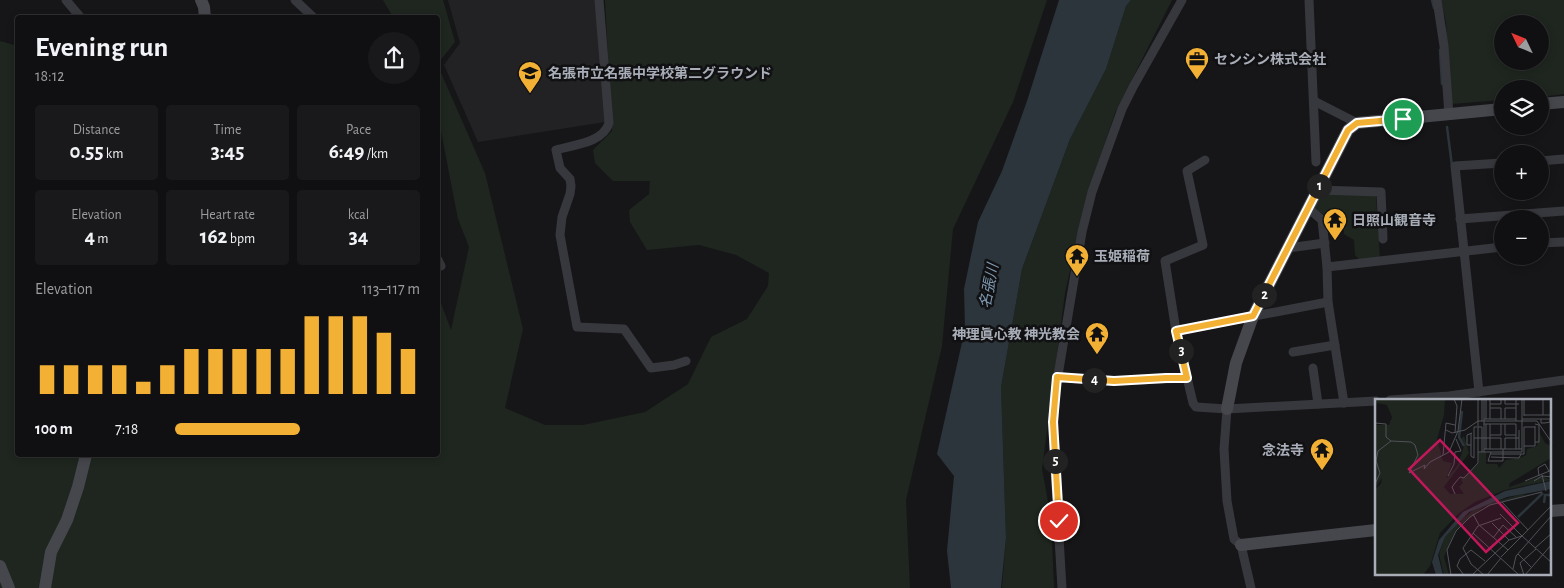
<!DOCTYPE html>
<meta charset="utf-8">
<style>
:root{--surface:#101012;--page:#19191b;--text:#f1f3f6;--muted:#9c9d9f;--line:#303032;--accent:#f2b134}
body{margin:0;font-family:"Alegreya Sans","Noto Sans JP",sans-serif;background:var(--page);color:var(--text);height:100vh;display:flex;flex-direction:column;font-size:19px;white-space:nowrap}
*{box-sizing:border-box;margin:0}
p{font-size:16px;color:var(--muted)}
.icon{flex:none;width:28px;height:28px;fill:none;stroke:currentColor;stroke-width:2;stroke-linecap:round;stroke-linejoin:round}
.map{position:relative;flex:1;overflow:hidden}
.details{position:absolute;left:15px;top:15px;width:425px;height:442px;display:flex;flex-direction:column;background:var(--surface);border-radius:5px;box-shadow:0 2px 8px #0003,0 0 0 1px var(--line)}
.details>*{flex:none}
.needle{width:32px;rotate:313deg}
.controls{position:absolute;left:1494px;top:15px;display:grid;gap:10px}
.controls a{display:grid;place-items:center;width:55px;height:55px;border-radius:50%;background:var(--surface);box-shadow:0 2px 8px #0003,0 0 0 1px var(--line);font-size:25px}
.pin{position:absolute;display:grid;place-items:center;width:42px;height:42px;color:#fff;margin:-21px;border:2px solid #fff;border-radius:50%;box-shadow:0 1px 5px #0007}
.km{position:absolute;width:25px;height:25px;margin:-12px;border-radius:50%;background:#222;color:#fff;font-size:14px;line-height:25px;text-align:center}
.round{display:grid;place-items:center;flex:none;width:52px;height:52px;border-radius:26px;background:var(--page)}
.overview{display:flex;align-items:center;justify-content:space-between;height:85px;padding:0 20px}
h1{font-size:28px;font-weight:700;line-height:38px}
.figures{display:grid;grid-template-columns:repeat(3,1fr);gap:8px;height:85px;padding:5px 20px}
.figures div{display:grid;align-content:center;border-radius:5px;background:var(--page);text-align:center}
.figures b{font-size:21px;font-weight:700}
.figures small{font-size:14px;font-weight:400}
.figures p{font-size:14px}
.chart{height:140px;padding:10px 20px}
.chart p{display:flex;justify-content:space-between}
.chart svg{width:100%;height:90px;margin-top:5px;stroke:var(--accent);stroke-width:6}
ul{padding:0 20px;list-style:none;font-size:16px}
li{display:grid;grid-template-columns:80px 60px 1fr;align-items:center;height:38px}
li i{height:12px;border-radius:6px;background:var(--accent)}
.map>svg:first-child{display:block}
</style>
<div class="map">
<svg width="1564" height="588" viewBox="0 0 1564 588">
<rect width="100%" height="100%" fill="#161618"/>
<path fill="#222225" d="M 448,0 L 598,0 L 605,122 L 478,142 L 444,65 L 460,43 Z"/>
<g fill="#1e261f" fill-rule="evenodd">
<path d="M 383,0 L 443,0 L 455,42 L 438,63 L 438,18 L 393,17 Z"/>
<path d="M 605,0 L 1047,0 L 1013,102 L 953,229 L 942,346 L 906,500 L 910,588 L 0,588 L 0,41 L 18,46 L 18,455 L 438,455 L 438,295 L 451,330 L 469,247 L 458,219 L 438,116 L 438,66 L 485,173 L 523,329 L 505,408 L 545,425 L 583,425 L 645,412 L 688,384 L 711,337 L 747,319 L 768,286 L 769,273 L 736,255 L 699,245 L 647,250 L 630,222 L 629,210 L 649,194 L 650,181 L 613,181 L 595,163 L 593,150 L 612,131 Z"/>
<path d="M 1131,0 L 1172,0 L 1115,113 L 1086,199 L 1065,293 L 1042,469 L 1051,518 L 1054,588 L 1002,588 L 1006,538 L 1001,387 L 1022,269 L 1070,139 L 1106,69 L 1126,6 Z"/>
<path d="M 1441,0 L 1564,0 L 1564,94 L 1540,97 L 1540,89 L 1502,89 L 1502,100 L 1451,104 L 1446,22 ZM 1502,24 L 1540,24 L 1540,61 L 1502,61 Z"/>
<path d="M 1319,192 L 1376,196 L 1380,259 L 1360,260 L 1355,255 L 1354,240 L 1344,234 L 1344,213 L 1323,214 L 1311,206 Z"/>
</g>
<path fill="#2c353c" d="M 1059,0 L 1131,0 L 1126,6 L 1106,69 L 1070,139 L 1022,269 L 1001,387 L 1006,538 L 1001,588 L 951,588 L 947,551 L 954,476 L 937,454 L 965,329 L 964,289 L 978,222 L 1002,171 L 1027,101 Z"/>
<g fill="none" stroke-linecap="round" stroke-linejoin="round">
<g stroke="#2c353c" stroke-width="2.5">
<path d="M 1432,0 L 1434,8"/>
<path d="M 1440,50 L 1442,84"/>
<path d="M 1447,127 L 1452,166"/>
</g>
<g stroke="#37383d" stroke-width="9">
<path d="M 66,0 L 81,18"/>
<path d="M 295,0 L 314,18"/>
<path d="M 599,0 L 609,123 C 603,143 573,145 556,150 L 560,168 L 570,179 L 571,186 L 570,194 L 562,217 L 560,235 L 577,327 L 624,329 L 651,368 L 674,365 L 686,361"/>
<path d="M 1309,0 L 1316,162"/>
<path d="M 1437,0 L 1444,46 L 1449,115"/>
<path d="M 1314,101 L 1357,123"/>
<path d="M 1205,160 L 1187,171 L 1203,245 L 1165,261 L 1176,331 L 1193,403 L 1196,407 L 1227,409 L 1376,401"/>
<path d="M 1540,161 L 1564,159"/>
<path d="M 1317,190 L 1381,192 L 1383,239"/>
<path d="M 1308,208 L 1322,220 L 1327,267 L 1328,302 L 1344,403"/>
<path d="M 1460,219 L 1564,211"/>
<path d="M 1540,243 L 1564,242"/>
<path d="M 1288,248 L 1325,243"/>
<path d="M 438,260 L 441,266"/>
<path d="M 1327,267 L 1502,247"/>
<path d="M 1176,331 L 1328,302"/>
<path d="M 1293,352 L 1335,345"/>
<path d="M 1313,368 L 1318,404"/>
<path d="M 1057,377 L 1114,381 L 1187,378"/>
<path d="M 1479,392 L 1455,166 L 1502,163"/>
<path d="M 1390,400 L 1449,396 L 1564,380"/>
<path d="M 1227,409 L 1224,449 L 1227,501 L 1234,539 L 1241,545 L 1251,588"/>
<path d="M 1062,588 L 1054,453 L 1054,399 L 1082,232 L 1092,192 L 1122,109 L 1133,87 L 1182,0"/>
</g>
<g stroke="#45474d" stroke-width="12">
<path d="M 201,0 L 204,7 L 205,18"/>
<path d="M 1540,104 L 1564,102"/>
<path d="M 1227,409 L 1236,363 L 1253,316 L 1348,130 L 1357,123 L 1502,109"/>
<path d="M 1550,511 L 1564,510"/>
<path d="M 1241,545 L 1376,530"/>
<path d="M 0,566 L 9,588"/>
<path d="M 45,588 L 51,552 L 67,520 L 78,487 L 86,455"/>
</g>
</g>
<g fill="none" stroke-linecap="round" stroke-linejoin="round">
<g stroke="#fff" stroke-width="10">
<path id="route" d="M 1059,521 L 1053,422 L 1057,377 L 1114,381 L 1166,378 L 1187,378 L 1176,331 L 1253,316 L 1348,130 L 1357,123 L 1403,119"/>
</g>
<use href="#route" stroke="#f2b134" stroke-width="6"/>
</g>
<defs>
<g id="office-pin" transform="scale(1.25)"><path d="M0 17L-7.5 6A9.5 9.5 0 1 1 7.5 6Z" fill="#f2b134" stroke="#111113"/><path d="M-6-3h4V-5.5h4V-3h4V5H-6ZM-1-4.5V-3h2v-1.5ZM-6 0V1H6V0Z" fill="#111"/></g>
<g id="school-pin" transform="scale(1.25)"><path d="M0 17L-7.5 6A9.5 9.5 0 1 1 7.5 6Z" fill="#f2b134" stroke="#111113"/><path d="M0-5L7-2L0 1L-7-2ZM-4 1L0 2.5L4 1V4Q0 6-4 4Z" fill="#111"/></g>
<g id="temple-pin" transform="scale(1.25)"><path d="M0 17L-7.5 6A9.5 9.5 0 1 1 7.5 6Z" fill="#f2b134" stroke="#111113"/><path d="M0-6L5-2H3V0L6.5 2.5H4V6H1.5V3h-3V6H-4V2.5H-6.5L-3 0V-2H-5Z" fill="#111"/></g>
</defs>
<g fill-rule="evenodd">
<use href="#office-pin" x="1197" y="59"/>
<use href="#school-pin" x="530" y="73"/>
<use href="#temple-pin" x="1335" y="220"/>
<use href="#temple-pin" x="1077" y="256"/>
<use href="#temple-pin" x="1097" y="334"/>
<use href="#temple-pin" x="1322" y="450"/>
</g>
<g text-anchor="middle" stroke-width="5" stroke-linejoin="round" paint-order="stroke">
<g font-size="14" font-weight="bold" fill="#a8adb8" stroke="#111113" text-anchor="start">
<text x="1214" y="64">センシン株式会社</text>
<text x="548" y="78">名張市立名張中学校第二グラウンド</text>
<text x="1352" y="225">日照山観音寺</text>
<text x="1094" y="261">玉姫稲荷</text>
<text x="1080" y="339" text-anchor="end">神理眞心教 神光教会</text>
<text x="1304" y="455" text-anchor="end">念法寺</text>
</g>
<g font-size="15" font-style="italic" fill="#7f9bb3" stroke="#111113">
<text transform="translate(989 286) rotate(-79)" y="5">名張川</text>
</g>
</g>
<g transform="translate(1375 399)">
<rect width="176" height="176" fill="#161618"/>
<path d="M 0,0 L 70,0 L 69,16 L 62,40 L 68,62 L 77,64 L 71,80 L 83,66 L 89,47 L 86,40 L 89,37 L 94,54 L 69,88 L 75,95 L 89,95 L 84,88 L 88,84 L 86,80 L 104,64 L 103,54 L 111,53 L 111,65 L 122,65 L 124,69 L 131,61 L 145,59 L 151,56 L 152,50 L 162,47 L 164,33 L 170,44 L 176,47 L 176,59 L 135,84 L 134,88 L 167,77 L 176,81 L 130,91 L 100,103 L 84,114 L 65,134 L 55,167 L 48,176 L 0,176 L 0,90 L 6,85 L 7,79 L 0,89 L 0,26 L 14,26 L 17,18 L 12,6 L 2,4 L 0,12 ZM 147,95 L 152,96 L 108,108 L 80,132 L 69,158 L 74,176 L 69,176 L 64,155 L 70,138 L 84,123 L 102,108 Z" fill="#1e261f"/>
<path d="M 176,82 L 176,90 L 132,98 L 94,113 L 70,138 L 63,156 L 68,176 L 61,176 L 57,163 L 64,141 L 88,113 L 130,92 Z" fill="#2c353c"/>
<path fill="none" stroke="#2c353c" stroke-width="2.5" d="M 87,12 L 84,38 L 89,47M 169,104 L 170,96 L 177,96M 143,118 L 168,94"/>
<path fill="none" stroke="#505258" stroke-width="1" d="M 79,0 L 82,7 L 80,34M 130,0 L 130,5 L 144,5M 141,0 L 141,22M 149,0 L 149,17M 168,0 L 168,16M 115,5 L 126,5 L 126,0M 115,9 L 126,9 L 126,20M 149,16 L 177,16M 109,20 L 141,20M 111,20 L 111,0M 115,20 L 115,0M 130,20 L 130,9 L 141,9M 147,20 L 177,20M 166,20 L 166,24 L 170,24 L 175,23 L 175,20M 107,22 L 107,0M 0,24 L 11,25 L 11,38 L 16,42 L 3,52 L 1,62 L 5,74 L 0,85M 109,25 L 141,25 L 141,50M 115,25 L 115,50M 130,25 L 130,36 L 141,36M 103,28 L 107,28 L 107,53M 71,31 L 77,34 L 90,31 L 103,22 L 162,22 L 177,44M 83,32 L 87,0M 96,34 L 96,57 L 99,59M 115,36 L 126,36 L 126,25M 99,39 L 126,39 L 126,50M 16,42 L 36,43 L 40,46 L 43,56 L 34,74 L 50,66 L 49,70 L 55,63 L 74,53 L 83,32M 160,43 L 160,27M 96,46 L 92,46 L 92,36 L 97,34M 149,47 L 160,47 L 160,43 L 164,43 L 164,26 L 160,25M 109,50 L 147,50M 111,50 L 111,25M 130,50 L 130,39 L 144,39M 144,50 L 144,31M 103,53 L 147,53 L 147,0M 109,53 L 109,0M 116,53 L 113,62 L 128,62 L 128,50M 116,55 L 149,55 L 149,28 L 160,28M 68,56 L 71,24 L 80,26M 116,58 L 144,59 L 146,55M 99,59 L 99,28 L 102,28M 167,76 L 171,92M 73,77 L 79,65 L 80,53 L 86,52 L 81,40M 164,77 L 163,69 L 170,65 L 174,72M 150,82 L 177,71M 159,82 L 167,77 L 177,78M 80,95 L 77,88 L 80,84 L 85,78 L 89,79 L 103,64 L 103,0M 127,103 L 153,131M 98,115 L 104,126 L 133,151M 125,115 L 147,137 L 126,158M 117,124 L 134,141M 98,134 L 144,176M 147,137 L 177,164M 118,139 L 128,126 L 141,138M 160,149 L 177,134M 143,155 L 156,168M 138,170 L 141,157 L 177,116M 76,176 L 72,151 L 81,132 L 95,118 L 115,106 L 167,93M 89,176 L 82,167 L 85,160 L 96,151 L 110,162M 97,176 L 134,141 L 147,137 L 177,106M 109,176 L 96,165 L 88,149 L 103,127 L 126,119M 112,176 L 126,159M 149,176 L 145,164 L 161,150M 150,176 L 177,145"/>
<path fill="#c2185b" fill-opacity="0.15" stroke="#c2185b" stroke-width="2.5" d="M 65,41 L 143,124 L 111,153 L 34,70 Z"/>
<rect width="176" height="176" fill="none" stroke="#a8adb8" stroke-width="2.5"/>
</g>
</svg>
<div class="controls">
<a><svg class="needle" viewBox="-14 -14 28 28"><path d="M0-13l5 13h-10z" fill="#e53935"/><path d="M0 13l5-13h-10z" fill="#9c9d9f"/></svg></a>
<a><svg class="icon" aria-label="layers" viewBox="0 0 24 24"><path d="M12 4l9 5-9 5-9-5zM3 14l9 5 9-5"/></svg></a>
<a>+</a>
<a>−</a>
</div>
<div class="pin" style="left:1403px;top:119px;background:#1e9e55"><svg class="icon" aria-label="arrive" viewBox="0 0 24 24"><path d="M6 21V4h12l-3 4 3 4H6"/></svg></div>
<div class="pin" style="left:1059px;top:521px;background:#d93025"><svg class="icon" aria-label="check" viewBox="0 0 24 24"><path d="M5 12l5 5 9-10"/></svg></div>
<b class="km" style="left:1319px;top:186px">1</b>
<b class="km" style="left:1264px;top:295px">2</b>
<b class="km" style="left:1181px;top:351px">3</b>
<b class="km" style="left:1094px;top:380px">4</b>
<b class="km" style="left:1055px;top:461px">5</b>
<section class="details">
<div class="overview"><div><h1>Evening run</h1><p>18:12</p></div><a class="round"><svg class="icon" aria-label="share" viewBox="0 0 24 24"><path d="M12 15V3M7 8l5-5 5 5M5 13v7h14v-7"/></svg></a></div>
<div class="figures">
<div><p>Distance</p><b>0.55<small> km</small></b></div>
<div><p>Time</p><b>3:45</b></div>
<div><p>Pace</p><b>6:49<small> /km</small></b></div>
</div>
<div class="figures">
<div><p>Elevation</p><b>4<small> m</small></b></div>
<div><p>Heart rate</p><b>162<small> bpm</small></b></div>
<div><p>kcal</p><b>34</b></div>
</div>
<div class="chart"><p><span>Elevation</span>113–117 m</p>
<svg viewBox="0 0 160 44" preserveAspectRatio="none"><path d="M5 44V30M15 44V30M25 44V30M35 44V30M45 44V38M55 44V30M65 44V22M75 44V22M85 44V22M95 44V22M105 44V22M115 44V6M125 44V6M135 44V6M145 44V14M155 44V22"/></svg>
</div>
<ul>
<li><b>100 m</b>7:18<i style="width:51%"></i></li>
</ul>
</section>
</div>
